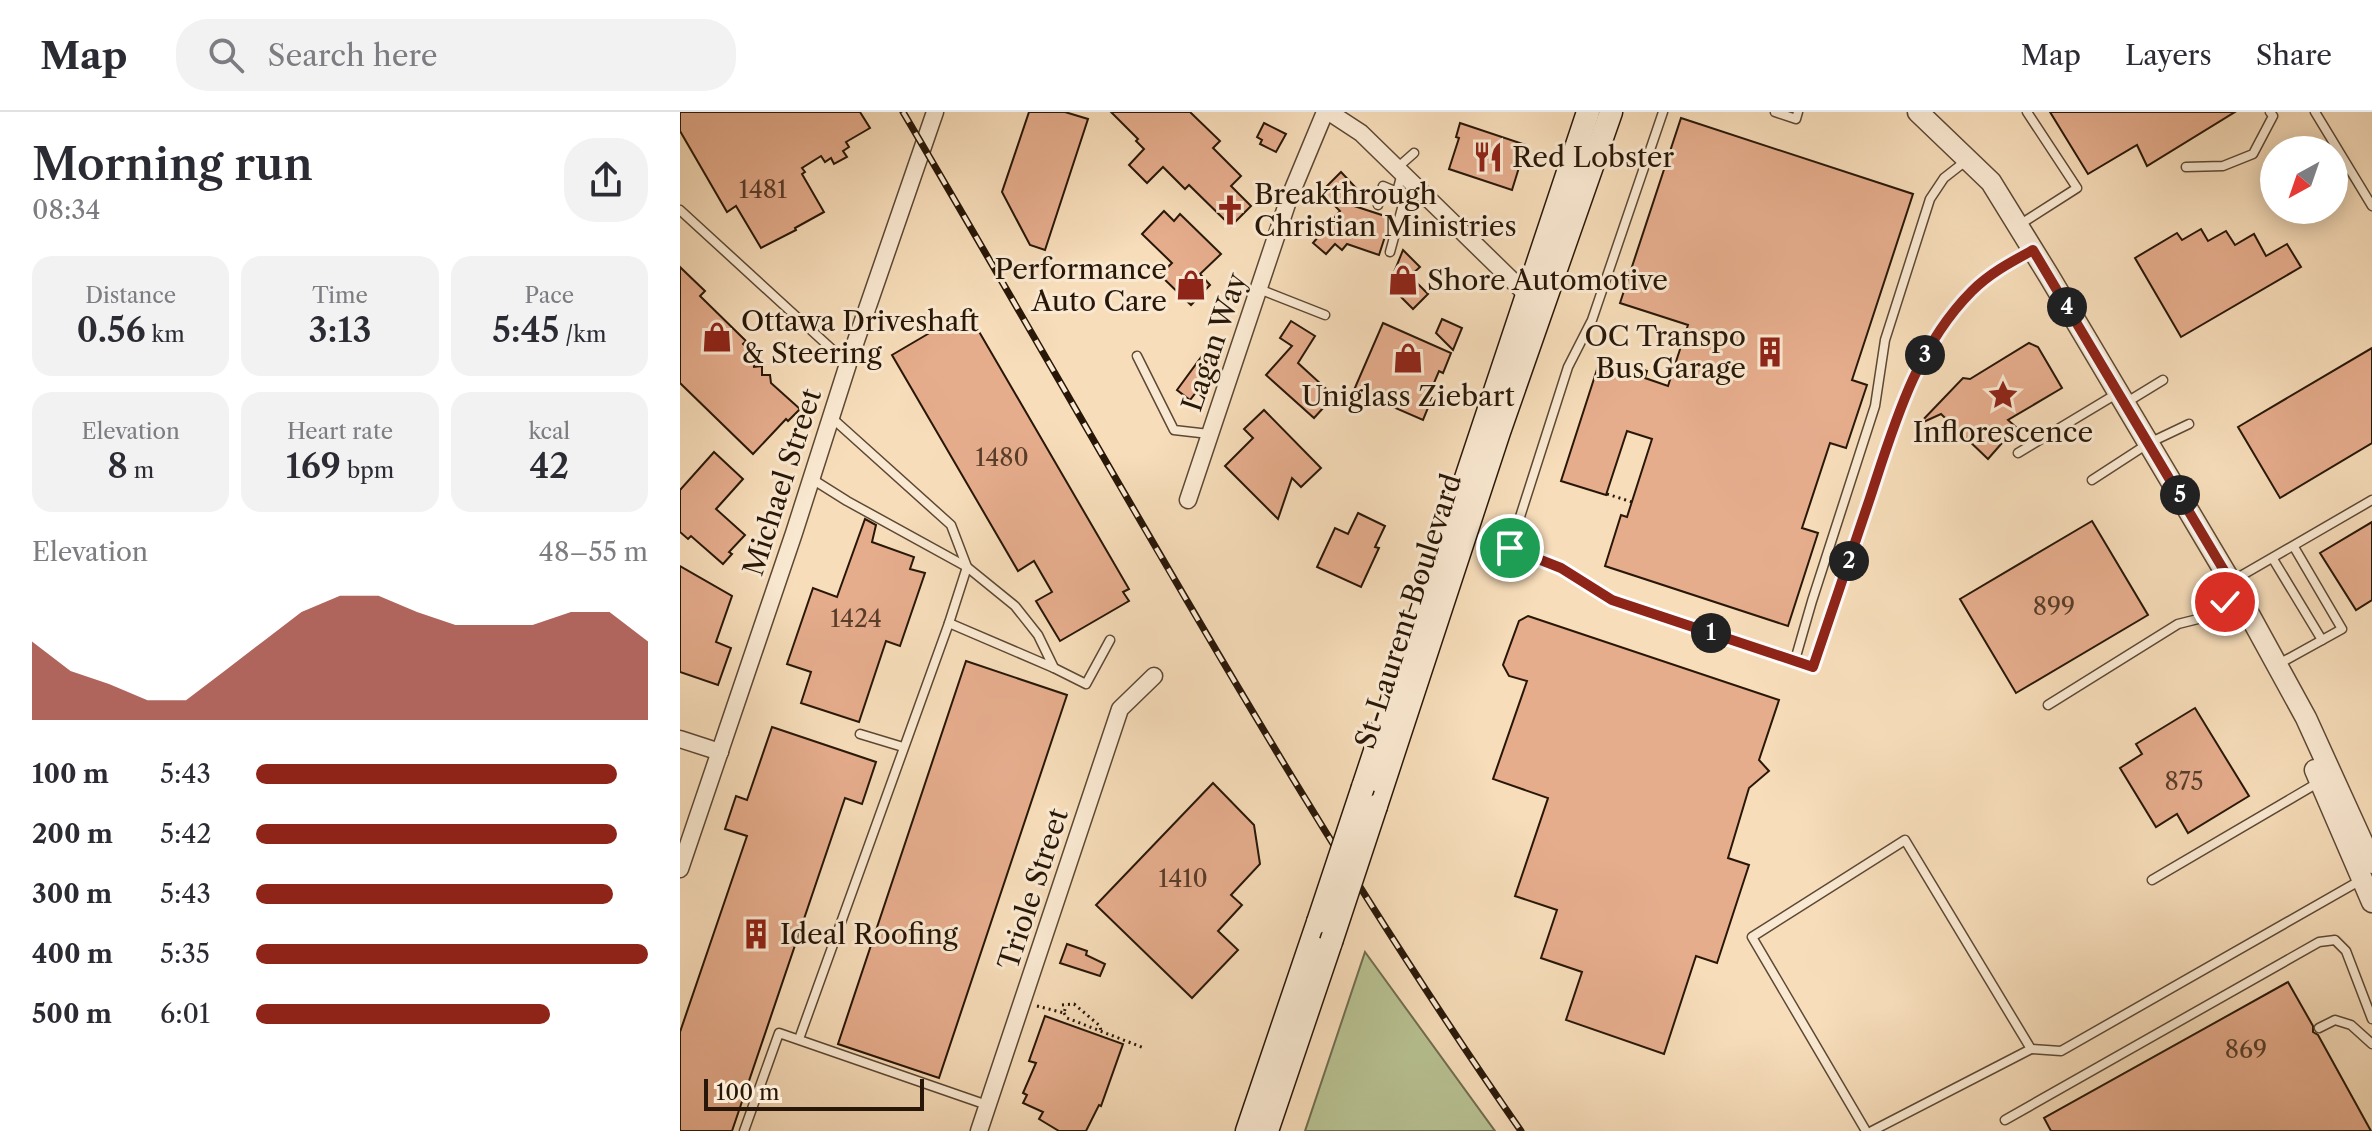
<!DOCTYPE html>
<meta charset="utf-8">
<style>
:root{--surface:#fff;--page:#f2f2f3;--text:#2b2b33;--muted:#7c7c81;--line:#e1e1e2;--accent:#8f2418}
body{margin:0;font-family:"Libre Caslon Text",serif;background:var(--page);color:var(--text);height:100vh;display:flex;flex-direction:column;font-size:30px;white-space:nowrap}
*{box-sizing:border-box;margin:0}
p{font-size:26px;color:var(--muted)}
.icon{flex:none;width:44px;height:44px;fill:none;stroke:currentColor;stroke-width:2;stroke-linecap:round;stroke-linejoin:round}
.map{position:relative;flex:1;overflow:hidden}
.side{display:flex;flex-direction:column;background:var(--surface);width:680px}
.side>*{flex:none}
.needle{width:52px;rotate:220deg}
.controls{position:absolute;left:1580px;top:24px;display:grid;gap:16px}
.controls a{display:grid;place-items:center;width:88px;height:88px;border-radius:50%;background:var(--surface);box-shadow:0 4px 20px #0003;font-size:40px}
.scale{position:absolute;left:24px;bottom:20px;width:220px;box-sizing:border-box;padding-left:8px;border:4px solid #281708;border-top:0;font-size:22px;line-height:28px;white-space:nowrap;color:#281708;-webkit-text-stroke:6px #fae9d2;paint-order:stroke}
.pin{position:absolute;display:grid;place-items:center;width:68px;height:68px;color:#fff;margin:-34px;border:4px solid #fff;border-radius:50%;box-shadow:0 2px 8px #0007}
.km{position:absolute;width:40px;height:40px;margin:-20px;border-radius:50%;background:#222;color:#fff;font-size:22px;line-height:40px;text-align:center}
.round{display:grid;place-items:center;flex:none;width:84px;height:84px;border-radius:32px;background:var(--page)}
.summary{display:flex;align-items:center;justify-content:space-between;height:136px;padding:0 32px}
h1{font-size:44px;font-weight:600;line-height:60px}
.metrics{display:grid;grid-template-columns:repeat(3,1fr);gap:12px;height:136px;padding:8px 32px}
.metrics div{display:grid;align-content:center;border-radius:20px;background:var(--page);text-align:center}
.metrics b{font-size:34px;font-weight:600}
.metrics small{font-size:22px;font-weight:400}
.metrics p{font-size:22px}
.chart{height:224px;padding:16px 32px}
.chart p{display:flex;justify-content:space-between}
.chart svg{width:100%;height:144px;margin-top:8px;fill:var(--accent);opacity:.7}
ul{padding:0 32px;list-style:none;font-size:26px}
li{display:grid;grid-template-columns:128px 96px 1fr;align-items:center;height:60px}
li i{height:20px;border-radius:10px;background:var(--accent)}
header{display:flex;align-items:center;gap:48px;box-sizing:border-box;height:112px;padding:0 40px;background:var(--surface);border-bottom:2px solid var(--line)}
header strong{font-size:38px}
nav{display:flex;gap:44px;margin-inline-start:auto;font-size:28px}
.search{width:560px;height:72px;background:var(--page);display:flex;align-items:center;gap:20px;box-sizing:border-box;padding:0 28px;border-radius:32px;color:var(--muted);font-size:30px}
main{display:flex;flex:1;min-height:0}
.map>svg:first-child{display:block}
</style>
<header>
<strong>Map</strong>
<div class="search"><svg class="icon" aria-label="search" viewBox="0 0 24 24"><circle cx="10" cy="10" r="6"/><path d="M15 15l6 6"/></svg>Search here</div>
<nav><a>Map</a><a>Layers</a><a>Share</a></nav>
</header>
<main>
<section class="side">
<div class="summary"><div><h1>Morning run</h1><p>08:34</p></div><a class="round"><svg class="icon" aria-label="share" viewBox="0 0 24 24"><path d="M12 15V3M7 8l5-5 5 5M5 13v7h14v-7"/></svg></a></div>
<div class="metrics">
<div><p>Distance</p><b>0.56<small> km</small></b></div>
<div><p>Time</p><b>3:13</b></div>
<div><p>Pace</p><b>5:45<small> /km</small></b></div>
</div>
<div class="metrics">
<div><p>Elevation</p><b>8<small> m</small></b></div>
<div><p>Heart rate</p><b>169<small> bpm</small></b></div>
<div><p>kcal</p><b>42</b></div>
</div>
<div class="chart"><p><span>Elevation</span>48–55 m</p>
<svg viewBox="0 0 160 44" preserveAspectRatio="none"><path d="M0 44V20L10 29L20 33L30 38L40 38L50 29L60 20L70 11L80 6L90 6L100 11L110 15L120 15L130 15L140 11L150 11L160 20V44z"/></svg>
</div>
<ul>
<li><b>100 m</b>5:43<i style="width:92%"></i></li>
<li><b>200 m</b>5:42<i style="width:92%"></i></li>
<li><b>300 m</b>5:43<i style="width:91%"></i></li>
<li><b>400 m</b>5:35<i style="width:100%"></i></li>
<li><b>500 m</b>6:01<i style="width:75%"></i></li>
</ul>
</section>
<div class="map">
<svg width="1692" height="1019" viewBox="0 0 1692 1019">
<rect width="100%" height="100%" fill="#f7ddba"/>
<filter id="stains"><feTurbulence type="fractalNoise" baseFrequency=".0025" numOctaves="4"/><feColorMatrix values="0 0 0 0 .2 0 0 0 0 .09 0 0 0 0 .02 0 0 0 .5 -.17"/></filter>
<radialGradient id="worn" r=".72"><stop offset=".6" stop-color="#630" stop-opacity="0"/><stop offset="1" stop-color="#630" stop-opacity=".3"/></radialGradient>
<path fill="#b8c293" stroke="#706c4e" stroke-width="2" d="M 685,840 L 815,1019 L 625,1019 Z"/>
<g fill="#e6ad8d" stroke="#281708" stroke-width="2">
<path d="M 0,0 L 180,0 L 190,16 L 166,30 L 169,35 L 163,39 L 167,45 L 154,52 L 151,46 L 145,50 L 141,44 L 122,56 L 125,60 L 122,62 L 144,100 L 115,116 L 116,118 L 81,136 L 56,94 L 47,100 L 0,19 Z"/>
<path d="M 349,0 L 385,0 L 408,7 L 365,138 L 350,133 L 322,80 Z"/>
<path d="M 431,0 L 510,0 L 540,29 L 533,36 L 561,64 L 551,74 L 571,94 L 551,114 L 509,73 L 505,77 L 483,55 L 467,71 L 449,53 L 464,37 L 456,29 L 458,27 Z"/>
<path d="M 1370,0 L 1555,0 L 1467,54 L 1457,33 L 1408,62 Z"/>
<path d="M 1001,6 L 1233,82 L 1172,268 L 1187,273 L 1166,336 L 1150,331 L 1122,416 L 1138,421 L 1108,514 L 925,454 L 941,403 L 947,405 L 972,327 L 947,319 L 926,383 L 881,369 L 921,245 L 967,259 L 965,266 L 988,274 L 1008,213 L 940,191 Z"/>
<path d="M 584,11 L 606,22 L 596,40 L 580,32 L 582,28 L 577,25 Z"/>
<path d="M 780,11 L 846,33 L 832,78 L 769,57 L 779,26 L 776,25 Z"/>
<path d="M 661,60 L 676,76 L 662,90 L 711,106 L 699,143 L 667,132 L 662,138 L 655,132 L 646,142 L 633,131 L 660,99 L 641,80 Z"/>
<path d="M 484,99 L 494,109 L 500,102 L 541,142 L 520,162 L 530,173 L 511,193 L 480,163 L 492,151 L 462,122 Z"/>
<path d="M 1521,117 L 1528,129 L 1546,119 L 1555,133 L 1574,122 L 1586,144 L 1607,132 L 1621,155 L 1501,225 L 1455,146 L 1497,121 L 1502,128 Z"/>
<path d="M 723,138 L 740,155 L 730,164 L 748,182 L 733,197 L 709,173 Z"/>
<path d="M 0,155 L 25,179 L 20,184 L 66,229 L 63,232 L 73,241 L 74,255 L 82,254 L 82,263 L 90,263 L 91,271 L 120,297 L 108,309 L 106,307 L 73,342 L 0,271 Z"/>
<path d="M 287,199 L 449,477 L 443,480 L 449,489 L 380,529 L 356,489 L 372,480 L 354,449 L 338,459 L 212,243 Z"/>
<path d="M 762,207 L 782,216 L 773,238 L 756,221 Z"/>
<path d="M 611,209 L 635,224 L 618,251 L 654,284 L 634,306 L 586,263 L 612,234 L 600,226 Z"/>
<path d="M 703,211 L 771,241 L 763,261 L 759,259 L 748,285 L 752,286 L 743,308 L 674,278 Z"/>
<path d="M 1349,231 L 1358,235 L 1382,276 L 1328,308 L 1336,315 L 1308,347 L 1261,302 L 1239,312 L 1283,266 L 1290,267 Z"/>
<path d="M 1692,236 L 1692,331 L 1600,386 L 1558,315 Z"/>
<path d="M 522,244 L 536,254 L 510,288 L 497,278 Z"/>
<path d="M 584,298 L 641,356 L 621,375 L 612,366 L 598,407 L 545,354 L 573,326 L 564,317 Z"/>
<path d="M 34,340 L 63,367 L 36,397 L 65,423 L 49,440 L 52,442 L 43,452 L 11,424 L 8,427 L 0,420 L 0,378 Z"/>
<path d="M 678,401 L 705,414 L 695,435 L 699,436 L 681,475 L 637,455 L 655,416 L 668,422 Z"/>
<path d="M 185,407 L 196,413 L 192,430 L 234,445 L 230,457 L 245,461 L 220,534 L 206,529 L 179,610 L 121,591 L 131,560 L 107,552 L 133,476 L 157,485 Z"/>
<path d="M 1412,409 L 1468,503 L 1336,581 L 1280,487 Z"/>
<path d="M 1692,410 L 1692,488 L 1676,498 L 1640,441 Z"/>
<path d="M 0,454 L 52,484 L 36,530 L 51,536 L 38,573 L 0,560 Z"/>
<path d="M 848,504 L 1099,588 L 1079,648 L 1089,659 L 1069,676 L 1048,746 L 1069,753 L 1037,851 L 1016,844 L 984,942 L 886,908 L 902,860 L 861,846 L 877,798 L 835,784 L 868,686 L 813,667 L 847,569 L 829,564 L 823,553 L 839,509 Z"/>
<path d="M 286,549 L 387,583 L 259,966 L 158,932 Z"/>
<path d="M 1515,596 L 1569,684 L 1508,721 L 1497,702 L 1476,715 L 1440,656 L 1462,642 L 1456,632 Z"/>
<path d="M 92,615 L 196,650 L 182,692 L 165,686 L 52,1019 L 0,1019 L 0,920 L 67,724 L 45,717 L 56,684 L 67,688 Z"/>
<path d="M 533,671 L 574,713 L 580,752 L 551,783 L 562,793 L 538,819 L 558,838 L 512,886 L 416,793 Z"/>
<path d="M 387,832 L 407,839 L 406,843 L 425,852 L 420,864 L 380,851 Z"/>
<path d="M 1608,870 L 1633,914 L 1633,920 L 1638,923 L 1691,1019 L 1371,1019 L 1364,1006 Z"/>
<path d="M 365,904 L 443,932 L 421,994 L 419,993 L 406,1019 L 379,1019 L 359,1007 L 363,1000 L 343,991 L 347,983 L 343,981 L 356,951 L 349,949 Z"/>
</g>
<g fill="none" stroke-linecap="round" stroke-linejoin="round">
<g stroke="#5c4834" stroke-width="11">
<g id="service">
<path d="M 983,0 L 912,208 L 888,255 L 830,436 L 881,456 L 932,488 L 1115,548 L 1132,489 L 1195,294 L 1205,228 L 1250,87 L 1264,66 L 1287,48"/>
<path d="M 1095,0 L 1116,7 L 1118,0"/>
<path d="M 1635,0 L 1692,94"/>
<path d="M 1506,55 L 1543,54 L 1573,42 L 1593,4 L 1590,0"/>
<path d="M 717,56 L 734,41"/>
<path d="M 698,93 L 703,74 L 717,80"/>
<path d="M 0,98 L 167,251"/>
<path d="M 1339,113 L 1397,76 L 1347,0"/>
<path d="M 710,140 L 725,85 L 717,80 L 722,61"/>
<path d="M 579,177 L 645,203"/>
<path d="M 457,244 L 494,318 L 529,322"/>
<path d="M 1447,290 L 1483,268"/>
<path d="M 1338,341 L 1438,281"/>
<path d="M 132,367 L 167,389 L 287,455 L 335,494 L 358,523 L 374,556 L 269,511"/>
<path d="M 1412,368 L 1469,331 L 1509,312"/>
<path d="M 1593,447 L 1642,528"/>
<path d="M 1552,469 L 1692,388"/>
<path d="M 1115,548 L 1133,555 C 1152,498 1171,442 1190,386 C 1215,313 1236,236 1292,179 C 1309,162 1331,150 1353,139"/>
<path d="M 1597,553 L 1662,517 L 1614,435"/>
<path d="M 374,556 L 406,572 L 430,528"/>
<path d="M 1368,593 L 1498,512 L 1518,507 L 1557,483"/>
<path d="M 180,622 L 223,635"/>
<path d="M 1472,768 L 1641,669"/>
<path d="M 1639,916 L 1655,908 L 1671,913 L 1692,932"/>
<path d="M 119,927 L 269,511 L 287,455 L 271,413 L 152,306"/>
<path d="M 1351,937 L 1381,939 L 1681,768"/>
<path d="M 1325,1008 L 1639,830 L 1655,828 L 1666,839 L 1692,907"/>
<path d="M 64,1019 L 99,921 L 307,993"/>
<path d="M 1186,1019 L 1072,825 L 1225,728 L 1351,937 L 1192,1019"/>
</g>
</g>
<g stroke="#5c4834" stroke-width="19">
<g id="minor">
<path d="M 649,0 L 681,21 L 847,183"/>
<path d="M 508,388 L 608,89 L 645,0"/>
<path d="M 0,627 L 40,640"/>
<path d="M 0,757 L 114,421 L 168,252 L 255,0"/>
<path d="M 299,1019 L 440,597 L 474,564"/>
</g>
</g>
<g stroke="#5c4834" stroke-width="23">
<g id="tertiary">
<path d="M 1238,0 L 1311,70 L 1369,164 L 1558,482 L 1626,606 L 1692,751"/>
<path d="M 1635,658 L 1692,790"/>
</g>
</g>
<g stroke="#281708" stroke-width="25">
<g id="secondary">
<path d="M 683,675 L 908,0"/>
<path d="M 696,694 L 819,320 L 931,0"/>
<path d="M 567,1019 L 638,810"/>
<path d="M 587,1019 L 651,830"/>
</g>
</g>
<g stroke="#281708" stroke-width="3" stroke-dasharray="2 4" stroke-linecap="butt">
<path d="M 927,382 L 952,390"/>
<path d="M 382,893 L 394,892 L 420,914 L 421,919"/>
<path d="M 357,894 L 384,901 L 386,893"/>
<path d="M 384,901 L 387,906 L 464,936"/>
</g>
<use href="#service" stroke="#fae9d2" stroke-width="8"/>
<use href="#minor" stroke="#fae9d2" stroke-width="16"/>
<use href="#tertiary" stroke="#fae9d2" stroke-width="20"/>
<use href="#secondary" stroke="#fae9d2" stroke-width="22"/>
<g stroke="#281708" stroke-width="7">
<path id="rail" d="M 223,0 C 425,342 614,693 841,1019"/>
</g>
<use href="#rail" stroke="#fae9d2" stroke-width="4" stroke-dasharray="12" stroke-linecap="butt"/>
<g stroke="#281708" stroke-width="25" stroke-linecap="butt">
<g id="secondary-bridge">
<path d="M 638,810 L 683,675"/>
<path d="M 651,830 L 696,694"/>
</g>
</g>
<use href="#secondary-bridge" stroke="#fae9d2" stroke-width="22"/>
</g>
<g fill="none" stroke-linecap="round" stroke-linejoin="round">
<g stroke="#fff" stroke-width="16">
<path id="route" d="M 830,436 L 881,456 L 932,488 L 1133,555 C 1152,498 1171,442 1190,386 C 1214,313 1236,235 1292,179 C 1310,161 1331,150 1353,138 L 1558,482 L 1545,490"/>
</g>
<use href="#route" stroke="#8f2418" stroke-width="10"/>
</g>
<defs>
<g id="restaurant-bare" transform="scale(2.4)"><path d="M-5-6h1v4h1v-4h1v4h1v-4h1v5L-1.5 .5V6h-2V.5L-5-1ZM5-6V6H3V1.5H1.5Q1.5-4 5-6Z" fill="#8f2418" stroke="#fae9d2" stroke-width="2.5" paint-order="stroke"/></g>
<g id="church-bare" transform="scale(2.4)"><path d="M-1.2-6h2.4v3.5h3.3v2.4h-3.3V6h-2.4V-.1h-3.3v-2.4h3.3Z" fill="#8f2418" stroke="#fae9d2" stroke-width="2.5" paint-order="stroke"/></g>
<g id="shop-bare" transform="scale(2.4)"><path d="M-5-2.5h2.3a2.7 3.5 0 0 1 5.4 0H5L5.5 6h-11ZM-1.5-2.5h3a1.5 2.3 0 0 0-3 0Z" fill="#8f2418" stroke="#fae9d2" stroke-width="2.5" paint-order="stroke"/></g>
<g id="building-bare" transform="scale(2.4)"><path d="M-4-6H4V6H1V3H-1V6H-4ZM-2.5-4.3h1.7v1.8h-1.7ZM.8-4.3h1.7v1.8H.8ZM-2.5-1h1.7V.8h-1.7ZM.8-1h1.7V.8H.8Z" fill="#8f2418" stroke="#fae9d2" stroke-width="2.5" paint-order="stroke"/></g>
<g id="sight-bare" transform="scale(2.4)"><path d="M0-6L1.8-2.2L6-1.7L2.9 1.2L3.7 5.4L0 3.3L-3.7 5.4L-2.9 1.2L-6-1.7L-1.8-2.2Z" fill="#8f2418" stroke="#fae9d2" stroke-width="2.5" paint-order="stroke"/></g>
</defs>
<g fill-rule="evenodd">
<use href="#restaurant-bare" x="808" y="45"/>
<use href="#church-bare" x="550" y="98"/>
<use href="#shop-bare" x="723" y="168"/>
<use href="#shop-bare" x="511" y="173"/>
<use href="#shop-bare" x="37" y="225"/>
<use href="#building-bare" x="1090" y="240"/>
<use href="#shop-bare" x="728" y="246"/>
<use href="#sight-bare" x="1323" y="283"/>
<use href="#building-bare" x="76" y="822"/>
</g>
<g text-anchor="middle" stroke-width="6" stroke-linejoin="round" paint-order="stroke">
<g font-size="24" fill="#583c29">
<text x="83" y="86">1481</text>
<text x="322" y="354">1480</text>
<text x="1374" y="503">899</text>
<text x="176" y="515">1424</text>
<text x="1504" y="678">875</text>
<text x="503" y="775">1410</text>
<text x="1566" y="946">869</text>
</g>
<g font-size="28" fill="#281708" stroke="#fae9d2" text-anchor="start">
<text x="832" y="55">Red Lobster</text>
<text x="574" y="92">Breakthrough<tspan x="574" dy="32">Christian Ministries</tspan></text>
<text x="487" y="167" text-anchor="end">Performance<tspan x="487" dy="32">Auto Care</tspan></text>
<text x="747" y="178">Shore Automotive</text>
<text x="61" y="219">Ottawa Driveshaft<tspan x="61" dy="32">&amp; Steering</tspan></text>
<text x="1066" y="234" text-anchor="end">OC Transpo<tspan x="1066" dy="32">Bus Garage</tspan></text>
<text x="728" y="294" text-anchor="middle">Uniglass Ziebart</text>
<text x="1323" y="330" text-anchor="middle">Inflorescence</text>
<text x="100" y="832">Ideal Roofing</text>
</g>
<g font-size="28" fill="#281708" stroke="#fae9d2">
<text transform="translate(534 230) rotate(-71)" y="10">Lagan Way</text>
<text transform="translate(102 370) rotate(-72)" y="10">Michael Street</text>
<text transform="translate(728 499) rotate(-72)" y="10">St-Laurent Boulevard</text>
<text transform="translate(353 777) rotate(-72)" y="10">Triole Street</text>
</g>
</g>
<rect width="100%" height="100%" filter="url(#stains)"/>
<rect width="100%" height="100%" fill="url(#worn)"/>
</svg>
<div class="controls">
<a><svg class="needle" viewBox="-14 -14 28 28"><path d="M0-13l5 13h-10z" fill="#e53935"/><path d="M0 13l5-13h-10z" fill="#7c7c81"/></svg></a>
</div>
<div class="scale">100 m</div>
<div class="pin" style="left:830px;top:436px;background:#1e9e55"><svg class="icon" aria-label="arrive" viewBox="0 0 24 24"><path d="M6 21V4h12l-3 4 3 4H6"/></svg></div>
<div class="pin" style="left:1545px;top:490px;background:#d93025"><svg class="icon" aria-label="check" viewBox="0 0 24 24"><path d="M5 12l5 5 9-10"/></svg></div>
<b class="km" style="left:1031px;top:521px">1</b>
<b class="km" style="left:1169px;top:449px">2</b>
<b class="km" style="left:1245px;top:243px">3</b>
<b class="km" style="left:1387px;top:195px">4</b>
<b class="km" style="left:1500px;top:383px">5</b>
</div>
</main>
